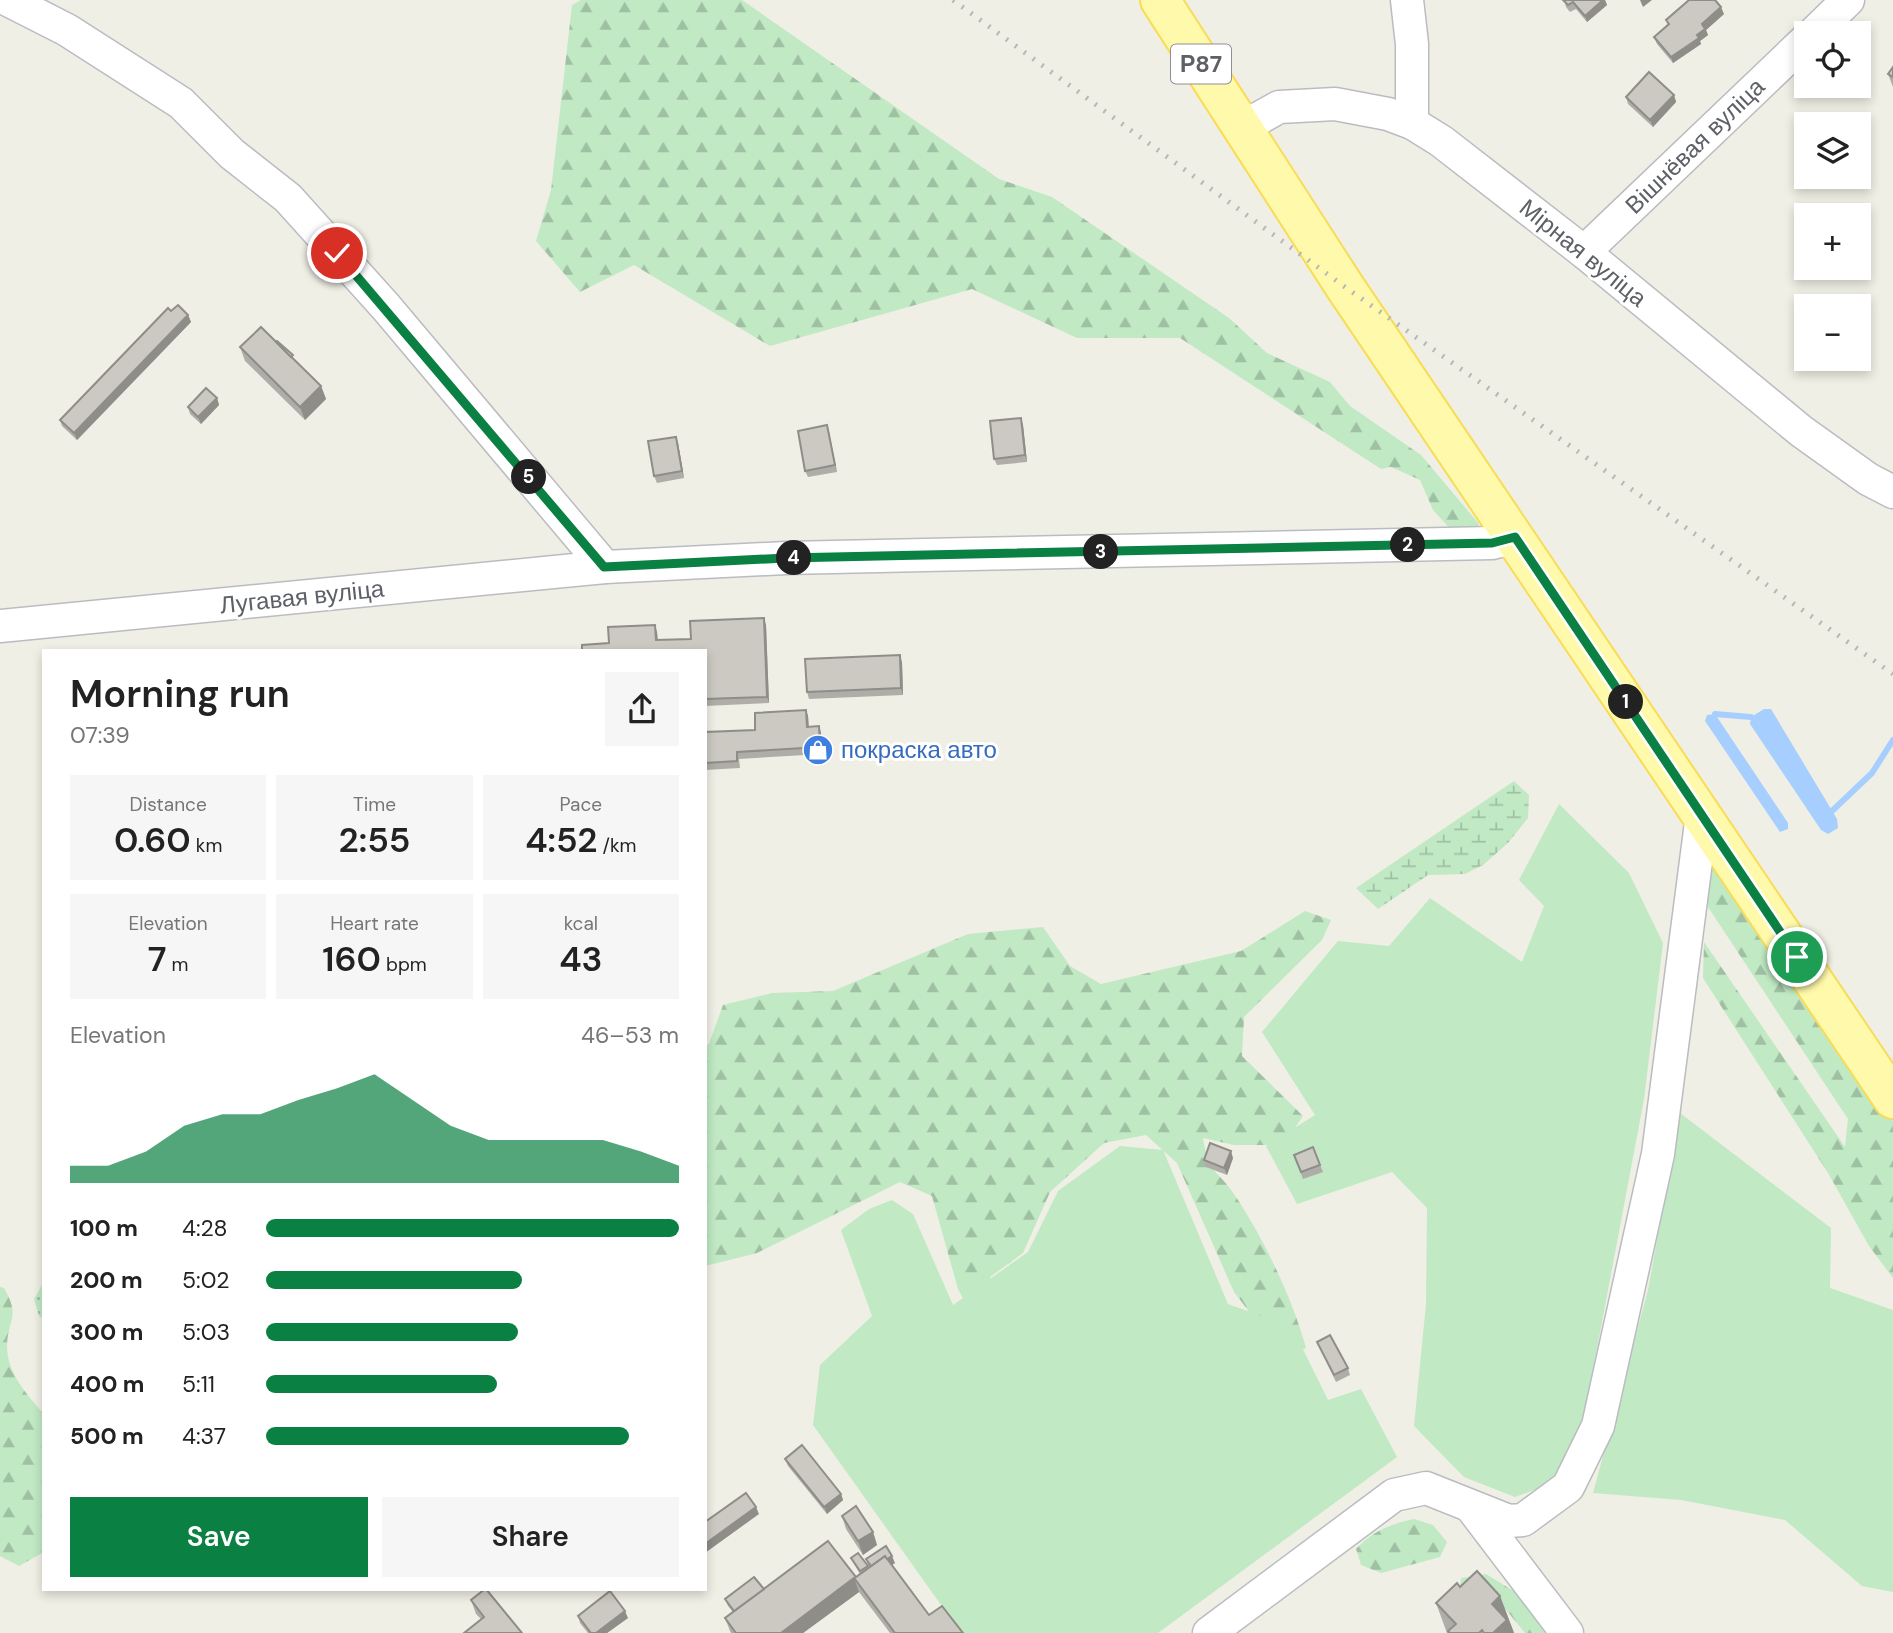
<!DOCTYPE html>
<meta charset="utf-8">
<style>
:root{--surface:#fff;--page:#f6f6f6;--text:#222;--muted:#767676;--accent:#0b8043}
body{margin:0;font-family:"DM Sans",sans-serif;background:var(--page);color:var(--text);height:100vh;display:flex;flex-direction:column;font-size:26px;white-space:nowrap}
*{box-sizing:border-box;margin:0}
p{font-size:23px;color:var(--muted)}
.icon{flex:none;width:38px;height:38px;fill:none;stroke:currentColor;stroke-width:2;stroke-linecap:round;stroke-linejoin:round}
.map{position:relative;flex:1;overflow:hidden}
.sheet{position:absolute;left:42px;top:649px;width:665px;height:942px;display:flex;flex-direction:column;background:var(--surface);border-radius:0px;box-shadow:0 4px 10px #0003}
.sheet>*{flex:none}
.fabs{position:absolute;left:1794px;top:21px;display:grid;gap:14px}
.fabs a{display:grid;place-items:center;width:77px;height:77px;border-radius:0px;background:var(--surface);box-shadow:0 4px 10px #0003;font-size:35px}
.pin{position:absolute;display:grid;place-items:center;width:60px;height:60px;color:#fff;margin:-30px;border:4px solid #fff;border-radius:50%;box-shadow:0 2px 7px #0007}
.km{position:absolute;width:35px;height:35px;margin:-18px;border-radius:50%;background:#222;color:#fff;font-size:19px;line-height:35px;text-align:center}
.round{display:grid;place-items:center;flex:none;width:74px;height:74px;border-radius:0px;background:var(--page)}
.head{display:flex;align-items:center;justify-content:space-between;height:119px;padding:0 28px}
h1{font-size:38px;font-weight:600;line-height:52px}
.metrics{display:grid;grid-template-columns:repeat(3,1fr);gap:10px;height:119px;padding:7px 28px}
.metrics div{display:grid;align-content:center;border-radius:0px;background:var(--page);text-align:center}
.metrics b{font-size:35px;font-weight:600}
.metrics small{font-size:19px;font-weight:400}
.metrics p{font-size:19px}
.chart{height:196px;padding:14px 28px}
.chart p{display:flex;justify-content:space-between}
.chart svg{width:100%;height:126px;margin-top:7px;fill:var(--accent);opacity:.7}
.cta{display:flex;gap:14px;margin-top:auto;padding:14px 28px}
.cta a{flex:1;height:80px;border-radius:0px;background:var(--accent);color:#fff;font-size:28px;font-weight:600;line-height:80px;text-align:center}
.cta a+a{background:var(--page);color:var(--text)}
ul{padding:0 28px;list-style:none;font-size:23px}
li{display:grid;grid-template-columns:112px 84px 1fr;align-items:center;height:52px}
li i{height:18px;border-radius:9px;background:var(--accent)}
.map>svg:first-child{display:block}
</style>
<div class="map">
<svg width="1893" height="1633" viewBox="0 0 1893 1633">
<defs>
<pattern id="grass-dots" width="8" height="8" patternUnits="userSpaceOnUse" patternTransform="scale(1.75)"><rect width="8" height="8" fill="#c0e9c4"/><path d="M2 2h.1M6 6h.1" fill="none" stroke="#9fc0a3" stroke-width="1.8" stroke-linecap="round"/></pattern>
<pattern id="forest-firs" width="22" height="20" patternUnits="userSpaceOnUse" patternTransform="scale(1.75)"><rect width="22" height="20" fill="#c0e9c4"/><path d="M5 1l3.5 6h-7zM16 11l3.5 6h-7z" fill="#9fc0a3"/></pattern>
<pattern id="wetland-marsh" width="20" height="14" patternUnits="userSpaceOnUse" patternTransform="scale(1.75)"><rect width="20" height="14" fill="#c0e9c4"/><path d="M1 5h8M5 5V1M11 12h8M15 12V8" fill="none" stroke="#9fc0a3"/></pattern>
</defs>
<rect width="100%" height="100%" fill="#f0efe5"/>
<path fill="url(#grass-dots)" d="M 44,1281 L 44,1319 L 39,1316 L 34,1299 Z"/>
<g fill="url(#forest-firs)">
<path d="M 581,0 L 742,0 L 999,179 L 1052,197 L 1229,318 L 1267,353 L 1330,382 L 1350,406 L 1421,455 L 1479,524 L 1473,536 L 1455,534 L 1433,510 L 1420,480 L 1391,467 L 1381,469 L 1180,338 L 1077,338 L 972,289 L 770,346 L 634,265 L 580,292 L 536,241 L 551,190 L 572,5 Z"/>
<path d="M 1716,849 L 1893,1115 L 1893,1278 L 1869,1246 L 1828,1173 L 1703,978 L 1704,942 L 1845,1147 L 1848,1119 L 1706,904 Z"/>
<path d="M 1305,911 L 1331,920 L 1322,940 L 1244,1017 L 1242,1056 L 1303,1116 L 1283,1145 L 1234,1145 L 1203,1138 C 1209,1176 1218,1169 1236,1197 C 1264,1239 1293,1300 1306,1348 L 1284,1357 L 1234,1292 L 1177,1163 L 1146,1135 L 1104,1143 L 1050,1192 L 1023,1253 L 990,1277 L 1014,1324 L 1039,1440 L 958,1289 L 932,1196 L 900,1182 L 757,1253 L 705,1266 L 705,1045 L 709,1044 L 723,1005 L 772,993 L 833,991 L 968,934 L 1043,927 L 1070,966 L 1101,984 L 1241,951 Z"/>
<path d="M 0,1287 L 4,1288 C 21,1318 8,1317 7,1346 C 7,1373 27,1395 44,1414 L 44,1552 L 19,1566 L 0,1556 Z"/>
<path d="M 1414,1519 L 1433,1525 L 1447,1542 L 1440,1557 L 1381,1573 L 1361,1565 L 1356,1549 C 1373,1531 1390,1524 1414,1519 Z"/>
<path d="M 1486,1574 L 1517,1593 L 1545,1633 L 1525,1633 L 1503,1606 L 1459,1594 L 1461,1578 Z"/>
</g>
<path fill="url(#wetland-marsh)" d="M 1514,781 L 1529,795 L 1528,818 L 1508,843 L 1483,865 L 1465,874 L 1428,875 L 1378,909 L 1356,888 Z"/>
<g fill="#c0e9c4">
<path d="M 1559,804 L 1629,873 L 1663,943 L 1644,1099 L 1583,1423 L 1551,1484 L 1515,1497 L 1464,1477 L 1414,1426 L 1426,1304 L 1427,1208 L 1392,1172 L 1297,1204 L 1266,1146 L 1315,1115 L 1262,1032 L 1338,941 L 1389,946 L 1430,898 L 1522,962 L 1544,906 L 1519,880 Z"/>
<path d="M 1680,1113 L 1831,1228 L 1830,1288 L 1893,1310 L 1893,1592 L 1862,1586 L 1785,1520 L 1681,1500 L 1593,1493 L 1648,1290 Z"/>
<path d="M 1120,1146 L 1163,1150 L 1228,1304 L 1292,1327 L 1328,1400 L 1361,1389 L 1397,1457 L 1158,1633 L 961,1633 L 813,1425 L 820,1365 L 872,1316 L 841,1230 L 869,1209 L 892,1200 L 913,1214 L 953,1305 L 1028,1252 L 1058,1191 Z"/>
</g>
<g fill="#a6cfff">
<path d="M 1764,709 L 1771,709 L 1837,819 L 1838,828 L 1828,834 L 1821,830 L 1750,724 L 1751,717 Z"/>
<path d="M 1715,714 L 1788,823 L 1788,829 L 1780,832 L 1705,721 L 1707,715 Z"/>
</g>
<g fill="none" stroke-linecap="round" stroke-linejoin="round">
<g stroke="#a6cfff" stroke-width="6">
<path d="M 1715,714 L 1751,717"/>
<path d="M 1832,811 L 1872,773 L 1893,740"/>
</g>
<g stroke="#babcc1" stroke-width="35">
<g id="minor">
<path d="M 8,0 L 67,30 L 181,103 L 232,154 L 288,198 L 386,307 L 605,567"/>
<path d="M 1407,0 L 1412,44 L 1412,123"/>
<path d="M 1814,33 L 1848,0"/>
<path d="M 1243,127 L 1279,107 L 1335,104 L 1388,114 L 1412,123 L 1441,141 L 1584,252 L 1801,431 L 1868,479 L 1893,492"/>
<path d="M 1584,252 L 1806,40"/>
<path d="M 0,626 L 605,567 L 786,558 L 1492,543 L 1515,537"/>
<path d="M 1472,1508 L 1567,1633"/>
<path d="M 1209,1633 L 1394,1495 L 1426,1488 L 1509,1521 L 1523,1520 L 1568,1487 L 1598,1426 L 1658,1154 L 1702,815"/>
</g>
</g>
<g stroke="#f9dc55" stroke-width="42">
<path id="major" d="M 1160,0 L 1345,287 L 1893,1099"/>
</g>
<use href="#minor" stroke="#fff" stroke-width="32"/>
<use href="#major" stroke="#fffaab" stroke-width="38"/>
<path stroke="#b6b7b7" stroke-width="5" stroke-dasharray="2 9" stroke-linecap="butt" d="M 953,0 L 1345,287 L 1893,674"/>
</g>
<g fill="#afada7">
<path d="M 1564,0 L 1605,0 L 1607,5 L 1587,22 L 1576,9 L 1570,12 L 1566,7 Z"/>
<path d="M 1724,14 L 1706,30 L 1708,35 L 1700,41 L 1701,44 L 1673,63 L 1657,44 L 1654,37 L 1668,26 L 1666,20 Z"/>
<path d="M 1893,67 L 1893,87 L 1888,74 Z"/>
<path d="M 1674,95 L 1676,102 L 1653,127 L 1628,104 L 1626,97 Z"/>
<path d="M 171,311 L 188,315 L 191,322 L 77,440 L 62,426 L 60,420 Z"/>
<path d="M 240,347 L 294,360 L 321,386 L 326,399 L 305,420 L 245,361 Z"/>
<path d="M 217,398 L 219,405 L 201,424 L 190,414 L 188,407 Z"/>
<path d="M 827,425 L 829,432 L 837,472 L 808,477 L 805,471 Z"/>
<path d="M 1023,425 L 1027,462 L 997,465 L 994,459 Z"/>
<path d="M 678,443 L 684,478 L 657,483 L 654,476 Z"/>
<path d="M 766,625 L 769,703 L 705,706 L 705,651 L 609,643 L 657,632 L 658,640 L 691,639 Z"/>
<path d="M 902,662 L 903,695 L 809,699 L 807,692 Z"/>
<path d="M 806,710 L 808,716 L 809,727 L 819,726 L 821,733 L 822,754 L 739,759 L 740,768 L 705,770 L 705,732 L 755,730 Z"/>
<path d="M 1313,1147 L 1323,1172 L 1303,1179 L 1294,1155 Z"/>
<path d="M 1233,1158 L 1227,1175 L 1206,1167 L 1204,1160 Z"/>
<path d="M 1317,1342 L 1348,1368 L 1350,1375 L 1336,1382 Z"/>
<path d="M 785,1459 L 841,1494 L 843,1500 L 827,1514 L 788,1466 Z"/>
<path d="M 842,1516 L 873,1532 L 877,1545 L 863,1555 L 846,1529 Z"/>
<path d="M 851,1558 L 868,1566 L 868,1568 L 869,1567 L 866,1559 L 895,1563 L 892,1565 L 929,1615 L 963,1633 L 890,1633 L 859,1592 L 803,1633 L 731,1633 L 730,1631 L 725,1618 L 733,1612 L 728,1606 L 725,1599 L 764,1589 L 856,1577 L 860,1574 L 854,1564 Z"/>
<path d="M 1460,1587 L 1500,1596 L 1514,1633 L 1447,1633 L 1436,1603 Z"/>
<path d="M 471,1600 L 522,1633 L 481,1619 L 476,1614 Z"/>
<path d="M 578,1616 L 628,1618 L 607,1633 L 588,1633 L 580,1623 Z"/>
</g>
<g fill="#8e8d88">
<path d="M 1603,0 L 1605,0 L 1607,5 L 1587,22 L 1585,16 Z"/>
<path d="M 1640,0 L 1652,0 L 1643,7 Z"/>
<path d="M 1721,7 L 1724,14 L 1706,30 L 1708,35 L 1700,41 L 1701,44 L 1673,63 L 1671,57 L 1702,24 Z"/>
<path d="M 1674,95 L 1676,102 L 1653,127 L 1650,120 Z"/>
<path d="M 188,315 L 191,322 L 77,440 L 74,433 Z"/>
<path d="M 321,386 L 326,399 L 305,420 L 300,407 Z"/>
<path d="M 217,398 L 219,405 L 201,424 L 198,417 Z"/>
<path d="M 1021,418 L 1023,425 L 1027,462 L 1025,455 Z"/>
<path d="M 827,425 L 829,432 L 837,472 L 835,465 Z"/>
<path d="M 676,437 L 678,443 L 684,478 L 682,471 Z"/>
<path d="M 764,618 L 766,625 L 769,703 L 767,697 Z"/>
<path d="M 655,625 L 657,632 L 658,647 L 656,640 Z"/>
<path d="M 900,655 L 902,662 L 903,695 L 901,688 Z"/>
<path d="M 806,710 L 808,716 L 809,734 L 807,727 Z"/>
<path d="M 819,726 L 821,733 L 822,754 L 820,747 Z"/>
<path d="M 1231,1151 L 1233,1158 L 1227,1175 L 1224,1168 Z"/>
<path d="M 841,1494 L 843,1500 L 827,1514 L 824,1507 Z"/>
<path d="M 756,1507 L 759,1514 L 705,1553 L 705,1544 Z"/>
<path d="M 873,1532 L 877,1545 L 863,1555 L 858,1541 Z"/>
<path d="M 892,1556 L 895,1563 L 875,1576 L 873,1569 Z"/>
<path d="M 854,1578 L 859,1592 L 803,1633 L 781,1633 Z"/>
<path d="M 1500,1596 L 1514,1633 L 1493,1633 L 1492,1604 Z"/>
<path d="M 625,1611 L 628,1618 L 607,1633 L 596,1633 Z"/>
</g>
<g fill="#cbc9c2" stroke="#8e8d88" stroke-width="2">
<path d="M 1563,0 L 1603,0 L 1585,16 L 1573,2 L 1568,5 Z"/>
<path d="M 1689,0 L 1715,0 L 1721,7 L 1702,24 L 1705,29 L 1697,35 L 1699,38 L 1671,57 L 1654,37 L 1669,24 L 1666,20 Z"/>
<path d="M 1893,67 L 1893,77 L 1888,74 Z"/>
<path d="M 1649,72 L 1674,95 L 1650,120 L 1626,97 Z"/>
<path d="M 178,305 L 188,315 L 74,433 L 60,420 L 168,308 L 171,311 Z"/>
<path d="M 261,327 L 321,386 L 300,407 L 240,347 Z"/>
<path d="M 277,341 L 293,355 L 291,357 L 276,342 Z"/>
<path d="M 206,388 L 217,398 L 198,417 L 188,407 Z"/>
<path d="M 1021,418 L 1025,455 L 994,459 L 990,421 Z"/>
<path d="M 827,425 L 835,465 L 805,471 L 798,431 Z"/>
<path d="M 676,437 L 682,471 L 654,476 L 648,441 Z"/>
<path d="M 764,618 L 767,697 L 705,699 L 705,651 L 582,651 L 582,645 L 609,643 L 608,627 L 655,625 L 656,640 L 691,639 L 690,621 Z"/>
<path d="M 900,655 L 901,688 L 807,692 L 805,659 Z"/>
<path d="M 806,710 L 807,727 L 819,726 L 820,747 L 737,752 L 737,761 L 705,763 L 705,732 L 755,730 L 755,713 Z"/>
<path d="M 1210,1143 L 1231,1151 L 1224,1168 L 1204,1160 Z"/>
<path d="M 1313,1147 L 1320,1165 L 1301,1172 L 1294,1155 Z"/>
<path d="M 1330,1335 L 1348,1368 L 1334,1375 L 1317,1342 Z"/>
<path d="M 802,1445 L 841,1494 L 824,1507 L 785,1459 Z"/>
<path d="M 746,1493 L 756,1507 L 705,1544 L 705,1522 Z"/>
<path d="M 856,1506 L 873,1532 L 858,1541 L 842,1516 Z"/>
<path d="M 828,1541 L 856,1577 L 885,1556 L 929,1615 L 942,1606 L 963,1633 L 895,1633 L 854,1578 L 781,1633 L 736,1633 L 725,1618 Z"/>
<path d="M 886,1546 L 892,1556 L 887,1559 L 885,1556 L 871,1566 L 866,1559 Z"/>
<path d="M 858,1553 L 868,1566 L 860,1571 L 851,1558 Z"/>
<path d="M 1477,1571 L 1500,1596 L 1492,1604 L 1507,1620 L 1493,1633 L 1484,1633 L 1482,1630 L 1479,1633 L 1450,1633 L 1448,1631 L 1456,1624 L 1436,1603 L 1457,1583 L 1460,1587 Z"/>
<path d="M 754,1577 L 764,1589 L 734,1611 L 725,1599 Z"/>
<path d="M 485,1589 L 486,1589 L 522,1633 L 464,1633 L 484,1617 L 471,1600 Z"/>
<path d="M 610,1591 L 625,1611 L 596,1633 L 591,1633 L 578,1616 Z"/>
</g>
<g fill="none" stroke-linecap="round" stroke-linejoin="round">
<g stroke="#fff" stroke-width="14">
<path id="route" d="M 337,253 L 604,567 L 786,558 L 1492,543 L 1515,537 L 1797,957"/>
</g>
<use href="#route" stroke="#0b8043" stroke-width="9"/>
</g>
<defs>
<g id="shop-disc" transform="scale(1.575)"><circle r="9.5" fill="#3f7fe0" stroke="#fff"/><path d="M-5-2.5h2.3a2.7 3.5 0 0 1 5.4 0H5L5.5 6h-11ZM-1.5-2.5h3a1.5 2.3 0 0 0-3 0Z" fill="#fff"/></g>
</defs>
<g fill-rule="evenodd">
<use href="#shop-disc" x="818" y="750"/>
</g>
<g text-anchor="middle" stroke-width="6" stroke-linejoin="round" paint-order="stroke">
<rect fill="#fff" stroke="#8e9094" stroke-width="2" x="1171" y="44.5" width="60" height="39" rx="5"/>
<g font-size="23" font-weight="bold" fill="#5d6066">
<text x="1201" y="72">Р87</text>
</g>
<g font-size="24" fill="#5d6066" stroke="#fff">
<text transform="translate(1695 146) rotate(-44)" y="8">Вішнёвая вуліца</text>
<text transform="translate(1583 253) rotate(39)" y="8">Мірная вуліца</text>
<text transform="translate(302 597) rotate(-6)" y="8">Лугавая вуліца</text>
</g>
<g font-size="24" fill="#366cbe" stroke="#fff" text-anchor="start">
<text x="841" y="758">покраска авто</text>
</g>
</g>
</svg>
<div class="fabs">
<a><svg class="icon" aria-label="locate" viewBox="0 0 24 24"><circle cx="12" cy="12" r="6"/><path d="M12 2v4M12 18v4M2 12h4M18 12h4"/></svg></a>
<a><svg class="icon" aria-label="layers" viewBox="0 0 24 24"><path d="M12 4l9 5-9 5-9-5zM3 14l9 5 9-5"/></svg></a>
<a>+</a>
<a>−</a>
</div>
<div class="pin" style="left:1797px;top:957px;background:#1e9e55"><svg class="icon" aria-label="arrive" viewBox="0 0 24 24"><path d="M6 21V4h12l-3 4 3 4H6"/></svg></div>
<div class="pin" style="left:337px;top:253px;background:#d93025"><svg class="icon" aria-label="check" viewBox="0 0 24 24"><path d="M5 12l5 5 9-10"/></svg></div>
<b class="km" style="left:1626px;top:702px">1</b>
<b class="km" style="left:1408px;top:545px">2</b>
<b class="km" style="left:1101px;top:552px">3</b>
<b class="km" style="left:794px;top:558px">4</b>
<b class="km" style="left:529px;top:477px">5</b>
<section class="sheet">
<div class="head"><div><h1>Morning run</h1><p>07:39</p></div><a class="round"><svg class="icon" aria-label="share" viewBox="0 0 24 24"><path d="M12 15V3M7 8l5-5 5 5M5 13v7h14v-7"/></svg></a></div>
<div class="metrics">
<div><p>Distance</p><b>0.60<small> km</small></b></div>
<div><p>Time</p><b>2:55</b></div>
<div><p>Pace</p><b>4:52<small> /km</small></b></div>
</div>
<div class="metrics">
<div><p>Elevation</p><b>7<small> m</small></b></div>
<div><p>Heart rate</p><b>160<small> bpm</small></b></div>
<div><p>kcal</p><b>43</b></div>
</div>
<div class="chart"><p><span>Elevation</span>46–53 m</p>
<svg viewBox="0 0 160 44" preserveAspectRatio="none"><path d="M0 44V38L10 38L20 33L30 24L40 20L50 20L60 15L70 11L80 6L90 15L100 24L110 29L120 29L130 29L140 29L150 33L160 38V44z"/></svg>
</div>
<ul>
<li><b>100 m</b>4:28<i style="width:100%"></i></li>
<li><b>200 m</b>5:02<i style="width:62%"></i></li>
<li><b>300 m</b>5:03<i style="width:61%"></i></li>
<li><b>400 m</b>5:11<i style="width:56%"></i></li>
<li><b>500 m</b>4:37<i style="width:88%"></i></li>
</ul>
<div class="cta"><a>Save</a><a>Share</a></div>
</section>
</div>
